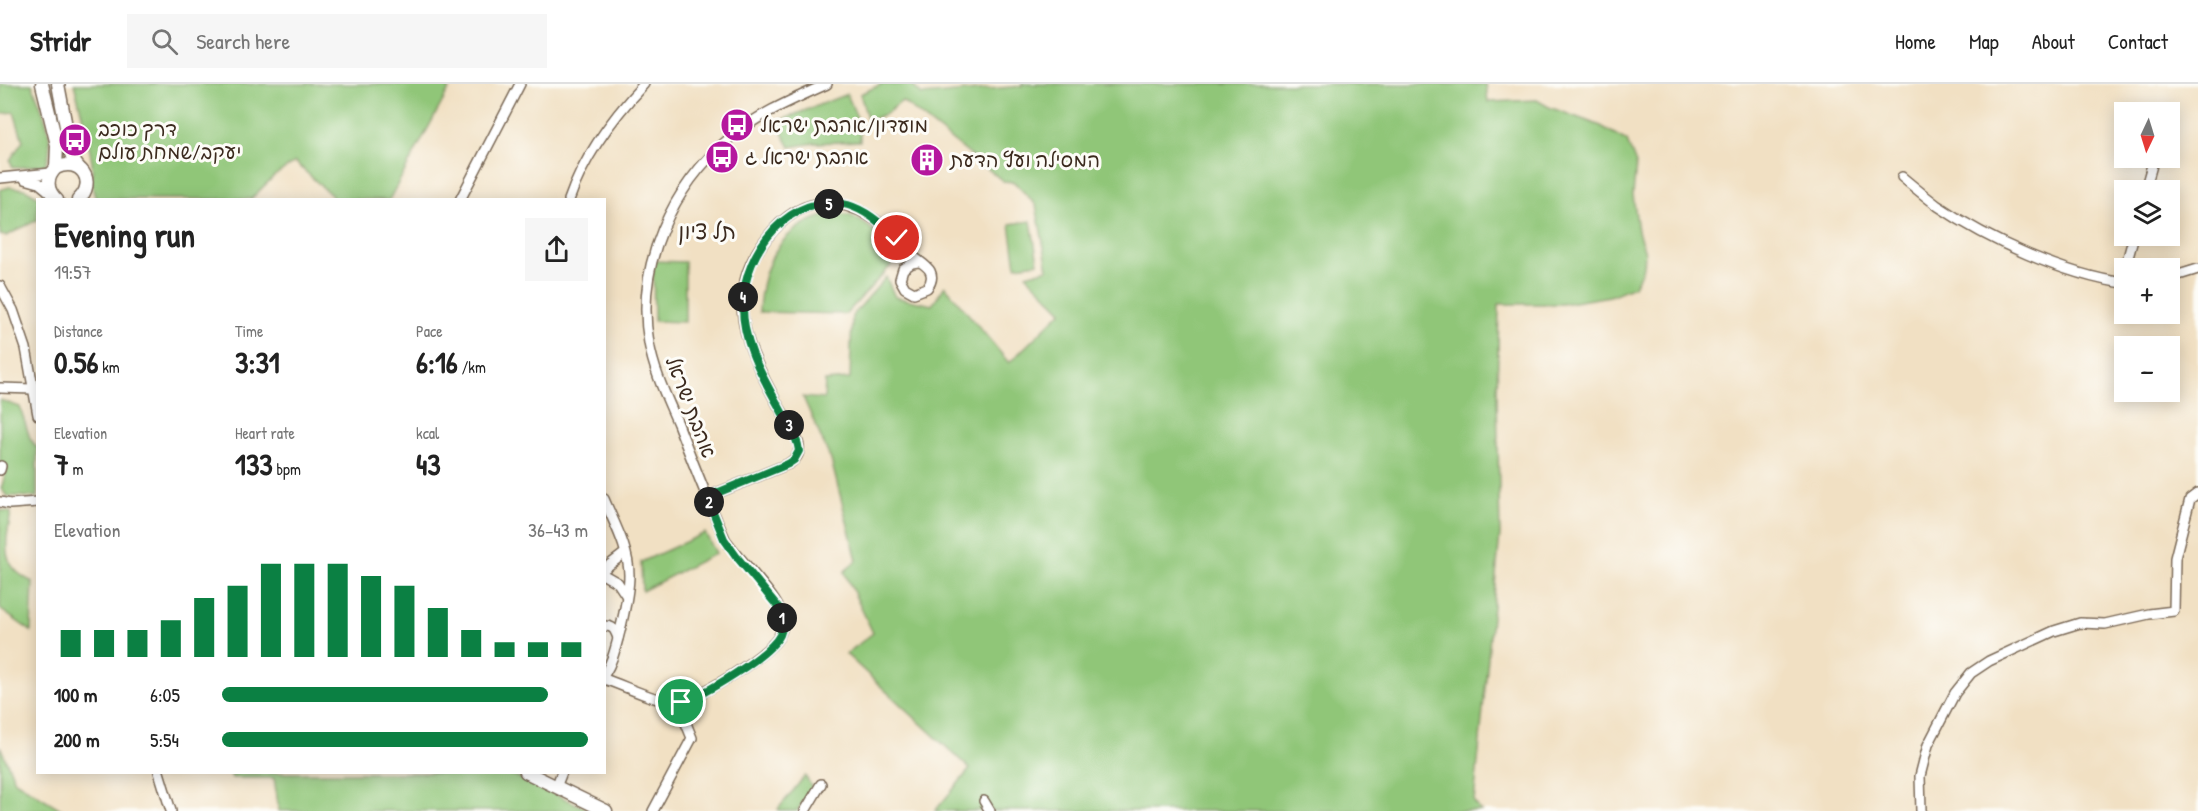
<!DOCTYPE html>
<meta charset="utf-8">
<style>
:root{--surface:#fff;--page:#f6f6f6;--text:#222;--muted:#767676;--line:#e0e0e0;--accent:#0b8043}
body{margin:0;font-family:"Patrick Hand","Playpen Sans Hebrew",sans-serif;background:var(--page);color:var(--text);height:100vh;display:flex;flex-direction:column;font-size:22px;white-space:nowrap}
*{box-sizing:border-box;margin:0}
p{font-size:20px;color:var(--muted)}
.icon{flex:none;width:33px;height:33px;fill:none;stroke:currentColor;stroke-width:2;stroke-linecap:round;stroke-linejoin:round}
.map{position:relative;flex:1;overflow:hidden}
.drawer{position:absolute;left:36px;top:114px;width:570px;height:576px;display:flex;flex-direction:column;background:var(--surface);border-radius:0px;box-shadow:0 3px 15px #0003}
.drawer>*{flex:none}
.needle{width:39px;rotate:184deg}
.fabs{position:absolute;left:2114px;top:18px;display:grid;gap:12px}
.fabs a{display:grid;place-items:center;width:66px;height:66px;border-radius:0px;background:var(--surface);box-shadow:0 3px 15px #0003;font-size:30px}
.pin{position:absolute;display:grid;place-items:center;width:51px;height:51px;color:#fff;margin:-26px;border:3px solid #fff;border-radius:50%;box-shadow:0 2px 6px #0007}
.km{position:absolute;width:30px;height:30px;margin:-15px;border-radius:50%;background:#222;color:#fff;font-size:16px;line-height:30px;text-align:center}
.round{display:grid;place-items:center;flex:none;width:63px;height:63px;border-radius:0px;background:var(--page)}
.summary{display:flex;align-items:center;justify-content:space-between;height:102px;padding:0 18px}
h1{font-size:33px;font-weight:800;line-height:45px}
.stats{display:grid;grid-template-columns:repeat(3,1fr);gap:9px;height:102px;padding:6px 18px}
.stats div{display:grid;align-content:center}
.stats b{font-size:30px;font-weight:800}
.stats small{font-size:16px;font-weight:400}
.stats p{font-size:16px}
.chart{height:168px;padding:12px 18px}
.chart p{display:flex;justify-content:space-between}
.chart svg{width:100%;height:108px;margin-top:6px;stroke:var(--accent);stroke-width:6}
ul{padding:0 18px;list-style:none;font-size:20px}
li{display:grid;grid-template-columns:96px 72px 1fr;align-items:center;height:45px}
li i{height:15px;border-radius:8px;background:var(--accent)}
header{display:flex;align-items:center;gap:36px;box-sizing:border-box;height:84px;padding:0 30px;background:var(--surface);border-bottom:2px solid var(--line)}
header strong{font-size:28px}
nav{display:flex;gap:33px;margin-inline-start:auto;font-size:21px}
.search{width:420px;height:54px;background:var(--page);display:flex;align-items:center;gap:15px;box-sizing:border-box;padding:0 21px;border-radius:0px;color:var(--muted);font-size:22px}
.map>svg:first-child{display:block}
</style>
<header>
<strong>Stridr</strong>
<div class="search"><svg class="icon" aria-label="search" viewBox="0 0 24 24"><circle cx="10" cy="10" r="6"/><path d="M15 15l6 6"/></svg>Search here</div>
<nav><a>Home</a><a>Map</a><a>About</a><a>Contact</a></nav>
</header>
<div class="map">
<svg width="2198" height="727" viewBox="0 0 2198 727">
<rect width="100%" height="100%" fill="#fdfcf7"/>
<filter id="ink" filterUnits="userSpaceOnUse"><feTurbulence type="fractalNoise" baseFrequency=".0167" numOctaves="2"/><feDisplacementMap in="SourceGraphic" scale="12" xChannelSelector="R" yChannelSelector="G"/><feConvolveMatrix kernelMatrix="1 2 1 2 8 2 1 2 1" color-interpolation-filters="sRGB"/></filter>
<filter id="wash" filterUnits="userSpaceOnUse"><feTurbulence type="fractalNoise" baseFrequency=".008" numOctaves="4" result="noise"/><feDisplacementMap in="SourceGraphic" scale="24" xChannelSelector="R" yChannelSelector="G"/><feGaussianBlur stdDeviation="1.35" result="paint"/><feColorMatrix in="noise" values="0 0 0 0 0 0 0 0 0 0 0 0 0 0 0 0 0 1.4 0 .05"/><feComposite in="paint" operator="in"/></filter>
<g filter="url(#wash)">
<rect width="100%" height="100%" fill="#f1e0c3"/>
<g fill="#90c678" stroke="#66784b" stroke-width="1.5">
<path d="M 0,0 L 32,0 C 41,23 58,57 45,81 L 13,84 L 10,76 L 23,57 L 14,28 L 0,30 Z"/>
<path d="M 74,0 L 452,0 L 389,116 L 333,115 L 331,111 L 295,78 L 274,92 L 251,115 L 96,115 C 90,102 93,92 92,79 C 88,52 81,26 74,0 Z"/>
<path d="M 882,0 L 911,0 L 922,11 L 1022,2 L 1022,0 L 1486,0 L 1488,18 L 1537,16 L 1549,23 L 1601,42 L 1627,57 L 1636,80 L 1633,111 L 1638,147 L 1645,169 L 1642,187 L 1634,202 L 1610,212 L 1562,220 L 1499,220 L 1497,313 L 1500,450 L 1474,718 L 1481,727 L 935,727 L 970,685 L 846,570 L 873,549 L 844,488 L 857,476 L 831,376 L 803,313 L 824,315 L 825,297 L 850,295 L 852,232 L 886,193 L 895,213 L 932,221 L 945,202 L 1009,279 L 1062,227 L 1026,191 L 1048,185 L 1036,121 L 1014,98 L 1003,97 L 902,17 L 887,29 L 868,37 L 860,10 Z"/>
<path d="M 847,10 L 860,41 L 860,57 L 815,59 L 790,63 L 776,38 Z"/>
<path d="M 9,103 L 25,105 L 42,115 L 38,116 L 37,136 L 6,152 L 0,151 L 0,106 Z"/>
<path d="M 832,130 C 838,131 846,130 851,132 C 870,140 885,158 899,173 L 846,230 L 759,228 C 761,180 781,140 832,130 Z"/>
<path d="M 1031,137 L 1038,179 L 1016,182 L 1010,140 Z"/>
<path d="M 653,177 L 685,178 L 685,238 L 654,237 Z"/>
<path d="M 0,316 L 20,323 L 30,354 L 37,364 L 37,413 L 7,412 L 1,405 L 7,384 L 0,381 Z"/>
<path d="M 0,426 L 11,428 C 5,463 0,483 33,498 L 31,547 L 0,525 Z"/>
<path d="M 705,449 L 716,469 L 642,507 L 641,478 Z"/>
<path d="M 0,662 L 15,697 L 64,727 L 0,727 Z"/>
<path d="M 230,689 L 508,689 L 592,727 L 279,727 L 274,694 L 232,694 Z"/>
<path d="M 805,692 L 812,703 L 811,706 L 797,727 L 781,727 L 778,725 Z"/>
</g>
</g>
<g filter="url(#ink)">
<g fill="none" stroke-linecap="round" stroke-linejoin="round">
<g stroke="#7b6a58" stroke-width="12">
<g id="minor">
<path d="M 1902,93 C 1914,103 1926,113 1938,122 C 1988,156 2065,191 2124,199"/>
<path d="M 0,94 L 51,89"/>
<path d="M 25,95 L 39,99 L 50,108"/>
<path d="M 2145,106 L 2154,74"/>
<path d="M 460,116 L 520,0"/>
<path d="M 569,116 C 584,72 613,33 644,0"/>
<path d="M 2125,184 L 2134,152"/>
<path d="M 2169,194 L 2198,185"/>
<path d="M 0,202 L 13,226 L 26,264 L 38,331"/>
<path d="M 0,304 L 33,305"/>
<path d="M 0,386 L 1,382"/>
<path d="M 707,413 L 788,380 C 795,376 800,371 799,362 C 796,348 785,333 778,321 C 748,266 721,213 766,155 C 813,94 869,119 910,169 C 916,176 927,181 930,187 C 933,193 931,199 927,204 L 914,209 L 905,204 L 900,195 L 903,185 L 912,179 L 918,178"/>
<path d="M 604,415 C 614,439 629,465 629,491 C 629,510 624,529 620,547 C 616,562 613,577 604,591"/>
<path d="M 0,418 L 10,420 L 38,418"/>
<path d="M 604,485 L 625,469"/>
<path d="M 604,491 L 618,499 L 626,511"/>
<path d="M 604,542 C 614,542 615,546 618,554"/>
<path d="M 604,595 C 623,601 656,618 674,618 C 696,618 766,572 778,554 C 782,547 784,539 782,532 C 779,515 737,473 725,455 C 708,417 693,379 678,340 C 667,314 654,288 649,259 C 635,182 672,102 731,53 C 760,29 794,15 827,0"/>
<path d="M 159,688 L 171,727"/>
<path d="M 556,703 L 562,688"/>
<path d="M 984,717 L 990,727"/>
<path d="M 653,727 L 692,654 L 683,632 L 681,618"/>
<path d="M 805,727 L 821,700"/>
<path d="M 1921,727 L 1920,692 L 1928,661 L 1955,609 L 1971,589 L 1989,577 L 2054,547 L 2080,539 L 2105,540 L 2149,530 L 2174,527 L 2175,474 L 2190,415 L 2198,409"/>
</g>
</g>
<g stroke="#7b6a58" stroke-width="15">
<g id="tertiary">
<path d="M 42,0 L 57,61 L 56,84"/>
<path d="M 58,0 L 71,69 L 73,76 L 79,84"/>
<path d="M 57,116 C 46,106 46,94 56,84 C 80,72 98,98 78,116"/>
<path d="M 526,688 L 606,727"/>
</g>
</g>
<use href="#minor" stroke="#fff" stroke-width="9"/>
<use href="#tertiary" stroke="#fff" stroke-width="12"/>
</g>
</g>
<g fill="none" stroke-linecap="round" stroke-linejoin="round" filter="url(#ink)">
<g stroke="#fff" stroke-width="12">
<path id="route" d="M 681,618 C 703,612 770,571 780,551 C 784,542 783,533 779,524 L 736,472 L 724,455 L 707,413 L 788,380 L 794,376 L 799,367 C 798,354 789,342 783,330 C 764,295 742,261 743,220 C 744,167 791,106 848,121 C 868,127 882,141 897,154"/>
</g>
<use href="#route" stroke="#0b8043" stroke-width="8"/>
</g>
<defs>
<g id="bus-disc" transform="scale(1.725)"><circle r="9.5" fill="#b5179e" stroke="#fdfcf7"/><path d="M-5-6H5V4H4V6H2V4H-2V6H-4V4H-5ZM-3.5-4V0h7V-4ZM-3.5 1.2v1.5H-2V1.2ZM2 1.2v1.5H3.5V1.2Z" fill="#fff"/></g>
<g id="building-disc" transform="scale(1.725)"><circle r="9.5" fill="#b5179e" stroke="#fdfcf7"/><path d="M-4-6H4V6H1V3H-1V6H-4ZM-2.5-4.3h1.7v1.8h-1.7ZM.8-4.3h1.7v1.8H.8ZM-2.5-1h1.7V.8h-1.7ZM.8-1h1.7V.8H.8Z" fill="#fff"/></g>
</defs>
<g fill-rule="evenodd">
<use href="#bus-disc" x="737" y="41"/>
<use href="#bus-disc" x="75" y="56"/>
<use href="#bus-disc" x="722" y="73"/>
<use href="#building-disc" x="927" y="76"/>
</g>
<g text-anchor="middle" stroke-width="6" stroke-linejoin="round" paint-order="stroke">
<g font-size="20" fill="#3b2a1e" stroke="#fdfcf7" text-anchor="start">
<text x="760" y="48">מועדון/אהבת ישראל</text>
<text x="98" y="52">דרך כוכב<tspan x="98" dy="23">יעקב/שמחת עולם</tspan></text>
<text x="745" y="80">אהבת ישראל ג</text>
<text x="950" y="83">המסילה ועץ הדעת</text>
</g>
<g font-size="20" fill="#3b2a1e" stroke="#fdfcf7">
<text transform="translate(691 323) rotate(69)" y="7">אהבת ישראל</text>
</g>
<g font-size="22" fill="#3b2a1e" stroke="#fdfcf7">
<text x="707" y="155">תל ציון</text>
</g>
</g>
</svg>
<div class="fabs">
<a><svg class="needle" viewBox="-14 -14 28 28"><path d="M0-13l5 13h-10z" fill="#e53935"/><path d="M0 13l5-13h-10z" fill="#767676"/></svg></a>
<a><svg class="icon" aria-label="layers" viewBox="0 0 24 24"><path d="M12 4l9 5-9 5-9-5zM3 14l9 5 9-5"/></svg></a>
<a>+</a>
<a>−</a>
</div>
<div class="pin" style="left:681px;top:618px;background:#1e9e55"><svg class="icon" aria-label="arrive" viewBox="0 0 24 24"><path d="M6 21V4h12l-3 4 3 4H6"/></svg></div>
<div class="pin" style="left:897px;top:154px;background:#d93025"><svg class="icon" aria-label="check" viewBox="0 0 24 24"><path d="M5 12l5 5 9-10"/></svg></div>
<b class="km" style="left:782px;top:534px">1</b>
<b class="km" style="left:709px;top:418px">2</b>
<b class="km" style="left:789px;top:341px">3</b>
<b class="km" style="left:743px;top:213px">4</b>
<b class="km" style="left:829px;top:120px">5</b>
<section class="drawer">
<div class="summary"><div><h1>Evening run</h1><p>19:57</p></div><a class="round"><svg class="icon" aria-label="share" viewBox="0 0 24 24"><path d="M12 15V3M7 8l5-5 5 5M5 13v7h14v-7"/></svg></a></div>
<div class="stats">
<div><p>Distance</p><b>0.56<small> km</small></b></div>
<div><p>Time</p><b>3:31</b></div>
<div><p>Pace</p><b>6:16<small> /km</small></b></div>
</div>
<div class="stats">
<div><p>Elevation</p><b>7<small> m</small></b></div>
<div><p>Heart rate</p><b>133<small> bpm</small></b></div>
<div><p>kcal</p><b>43</b></div>
</div>
<div class="chart"><p><span>Elevation</span>36–43 m</p>
<svg viewBox="0 0 160 44" preserveAspectRatio="none"><path d="M5 44V33M15 44V33M25 44V33M35 44V29M45 44V20M55 44V15M65 44V6M75 44V6M85 44V6M95 44V11M105 44V15M115 44V24M125 44V33M135 44V38M145 44V38M155 44V38"/></svg>
</div>
<ul>
<li><b>100 m</b>6:05<i style="width:89%"></i></li>
<li><b>200 m</b>5:54<i style="width:100%"></i></li>
</ul>
</section>
</div>
